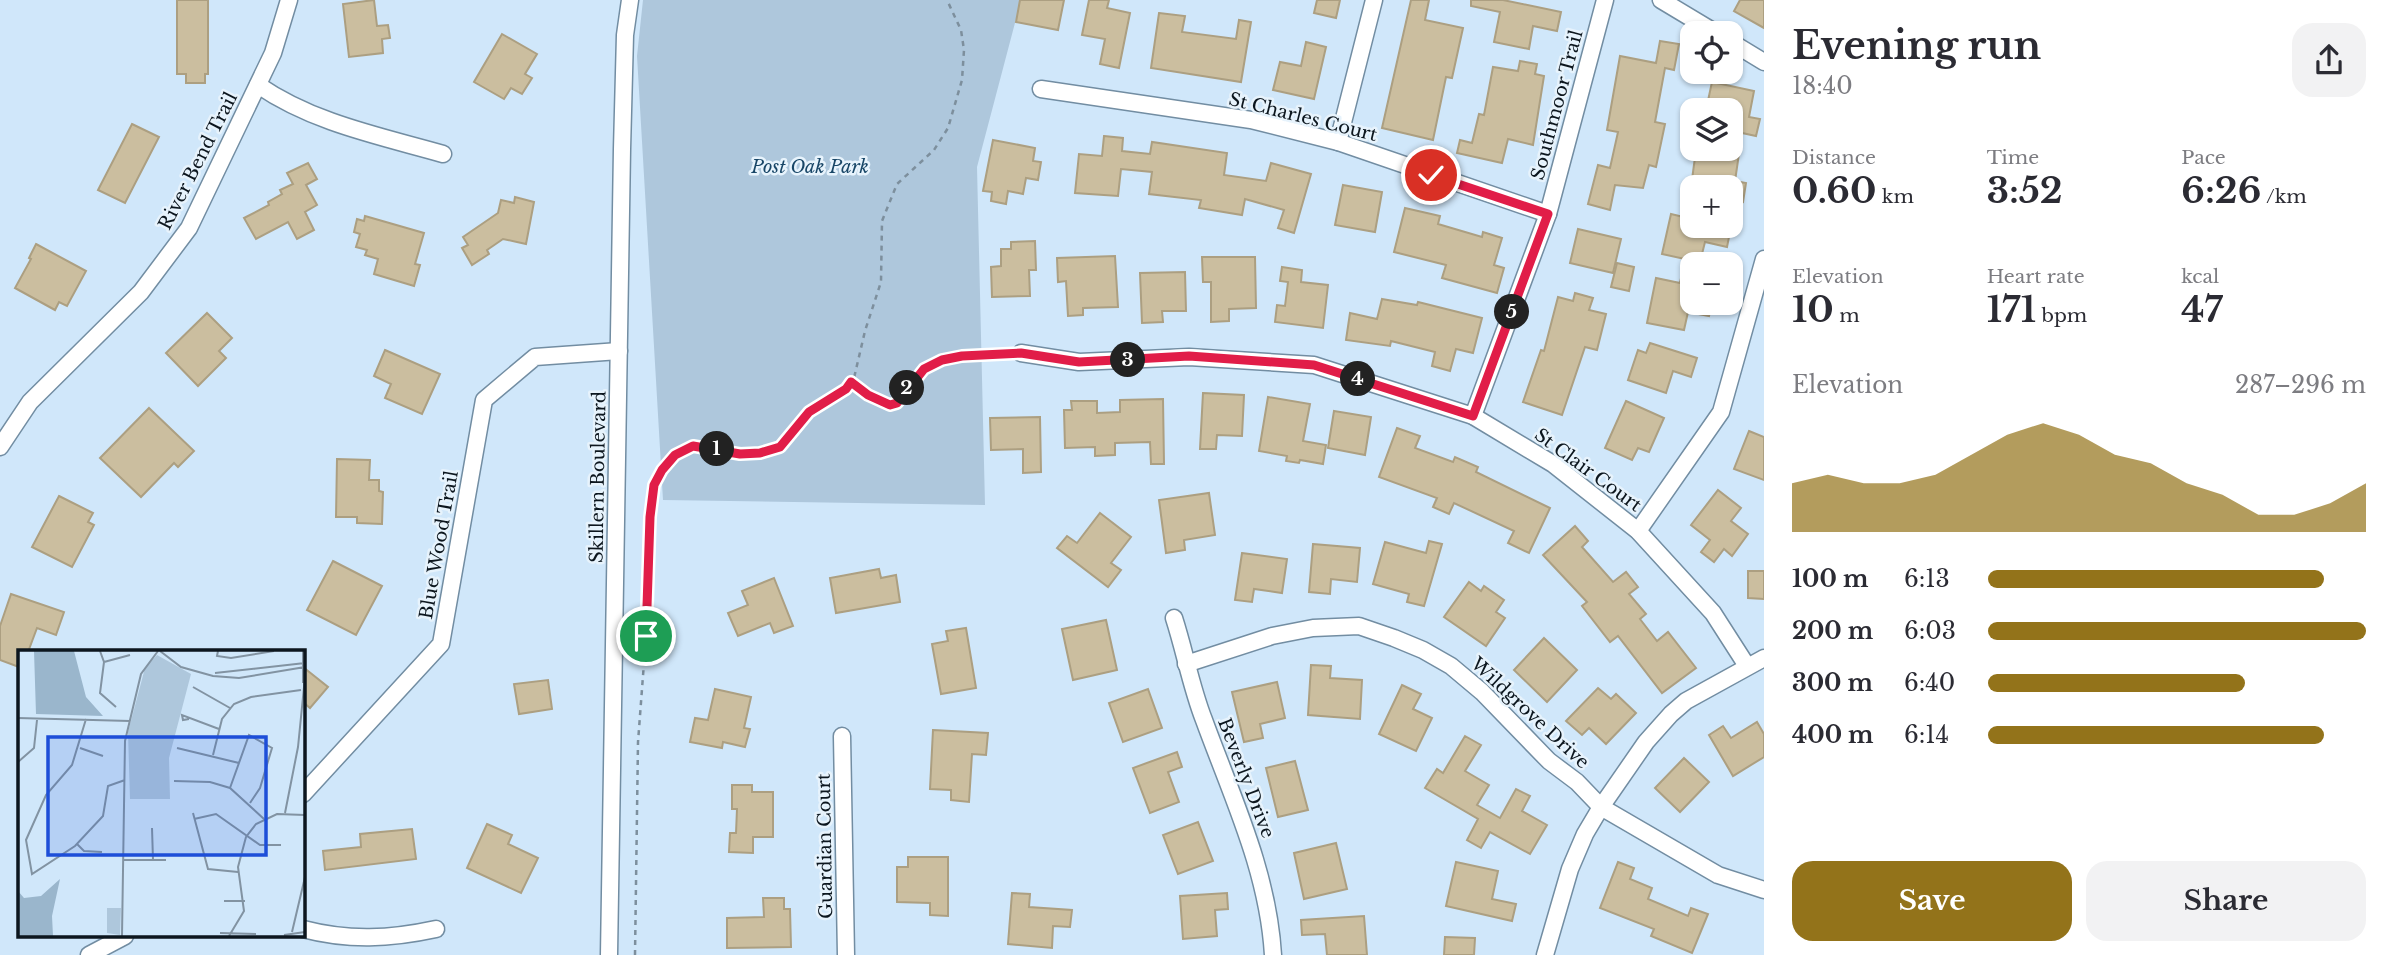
<!DOCTYPE html>
<meta charset="utf-8">
<style>
:root{--surface:#fff;--page:#f2f2f3;--text:#2b2b33;--muted:#7c7c81;--accent:#93731a}
body{margin:0;font-family:"Libre Baskerville",serif;background:var(--page);color:var(--text);height:100vh;display:flex;flex-direction:column;font-size:26px;white-space:nowrap}
*{box-sizing:border-box;margin:0}
p{font-size:23px;color:var(--muted)}
.icon{flex:none;width:38px;height:38px;fill:none;stroke:currentColor;stroke-width:2;stroke-linecap:round;stroke-linejoin:round}
.map{position:relative;flex:1;overflow:hidden}
.details{display:flex;flex-direction:column;background:var(--surface);width:630px}
.details>*{flex:none}
.buttons{position:absolute;left:1680px;top:21px;display:grid;gap:14px}
.buttons a{display:grid;place-items:center;width:63px;height:63px;border-radius:14px;background:var(--surface);box-shadow:0 2px 5px #0004;font-size:35px}
.pin{position:absolute;display:grid;place-items:center;width:60px;height:60px;color:#fff;margin:-30px;border:4px solid #fff;border-radius:50%;box-shadow:0 2px 7px #0007}
.km{position:absolute;width:35px;height:35px;margin:-18px;border-radius:50%;background:#222;color:#fff;font-size:19px;line-height:35px;text-align:center}
.round{display:grid;place-items:center;flex:none;width:74px;height:74px;border-radius:21px;background:var(--page)}
.summary{display:flex;align-items:center;justify-content:space-between;height:119px;padding:0 28px}
h1{font-size:38px;font-weight:800;line-height:52px}
.metrics{display:grid;grid-template-columns:repeat(3,1fr);gap:10px;height:119px;padding:7px 28px}
.metrics div{display:grid;align-content:center}
.metrics b{font-size:35px;font-weight:800}
.metrics small{font-size:19px;font-weight:400}
.metrics p{font-size:19px}
.chart{height:196px;padding:14px 28px}
.chart p{display:flex;justify-content:space-between}
.chart svg{width:100%;height:126px;margin-top:7px;fill:var(--accent);opacity:.7}
.primary-button{display:flex;gap:14px;margin-top:auto;padding:14px 28px}
.primary-button a{flex:1;height:80px;border-radius:21px;background:var(--accent);color:#fff;font-size:28px;font-weight:800;line-height:80px;text-align:center}
.primary-button a+a{background:var(--page);color:var(--text)}
ul{padding:0 28px;list-style:none;font-size:23px}
li{display:grid;grid-template-columns:112px 84px 1fr;align-items:center;height:52px}
li i{height:18px;border-radius:9px;background:var(--accent)}
main{display:flex;flex:1;min-height:0}
.map>svg:first-child{display:block}
</style>
<main>
<div class="map">
<svg width="1764" height="955" viewBox="0 0 1764 955">
<rect width="100%" height="100%" fill="#d0e7fa"/>
<path fill="#aec7dc" d="M 643,0 L 1021,0 L 977,167 L 985,505 L 663,500 L 637,56 Z"/>
<g fill="#cbbe9f" stroke="#ac9f81" stroke-width="2">
<path d="M 177,0 L 208,0 L 208,74 L 205,74 L 205,83 L 186,83 L 186,74 L 177,74 Z"/>
<path d="M 374,0 L 377,26 L 388,25 L 390,38 L 382,39 L 383,53 L 349,57 L 343,4 Z"/>
<path d="M 1020,0 L 1064,0 L 1058,30 L 1016,22 Z"/>
<path d="M 1089,0 L 1109,0 L 1107,8 L 1130,13 L 1119,68 L 1100,64 L 1105,39 L 1082,35 Z"/>
<path d="M 1317,0 L 1340,0 L 1336,18 L 1314,13 Z"/>
<path d="M 1411,0 L 1429,0 L 1425,20 L 1463,28 L 1452,78 L 1446,77 L 1433,140 L 1382,128 Z"/>
<path d="M 1471,0 L 1503,0 L 1561,12 L 1557,31 L 1533,26 L 1529,49 L 1494,42 L 1500,12 L 1471,6 Z"/>
<path d="M 1740,0 L 1764,0 L 1764,28 L 1734,11 Z"/>
<path d="M 1159,13 L 1185,16 L 1182,32 L 1236,39 L 1239,20 L 1251,22 L 1241,82 L 1151,68 Z"/>
<path d="M 502,34 L 537,54 L 525,74 L 532,78 L 522,94 L 511,88 L 504,99 L 474,82 Z"/>
<path d="M 1660,41 L 1679,44 L 1674,70 L 1665,68 L 1655,122 L 1665,124 L 1656,167 L 1649,165 L 1643,188 L 1615,185 L 1610,210 L 1588,204 L 1598,165 L 1610,168 L 1618,132 L 1607,130 L 1620,56 L 1656,63 Z"/>
<path d="M 1306,42 L 1326,47 L 1314,99 L 1273,90 L 1280,62 L 1301,66 Z"/>
<path d="M 1520,61 L 1537,64 L 1535,74 L 1544,76 L 1533,145 L 1508,139 L 1502,163 L 1457,153 L 1460,140 L 1472,143 L 1479,114 L 1484,115 L 1493,67 L 1518,71 Z"/>
<path d="M 1712,82 L 1754,91 L 1749,117 L 1760,119 L 1756,136 L 1742,133 L 1735,181 L 1746,183 L 1743,202 L 1731,200 L 1731,187 L 1691,187 L 1696,150 L 1731,155 L 1731,110 L 1706,110 Z"/>
<path d="M 132,124 L 159,137 L 125,203 L 98,190 Z"/>
<path d="M 1104,136 L 1123,138 L 1122,151 L 1150,154 L 1152,142 L 1227,153 L 1224,175 L 1266,181 L 1271,163 L 1311,174 L 1294,233 L 1278,228 L 1284,210 L 1245,199 L 1242,215 L 1199,208 L 1201,200 L 1149,194 L 1152,172 L 1121,169 L 1118,196 L 1075,193 L 1079,154 L 1102,156 Z"/>
<path d="M 993,140 L 1035,148 L 1033,161 L 1041,162 L 1038,180 L 1026,178 L 1023,194 L 1008,191 L 1006,204 L 991,201 L 992,192 L 983,191 Z"/>
<path d="M 308,163 L 317,179 L 306,185 L 317,205 L 305,212 L 314,230 L 297,239 L 288,222 L 256,239 L 244,218 L 269,205 L 268,202 L 282,194 L 280,190 L 293,184 L 287,173 Z"/>
<path d="M 1343,185 L 1382,192 L 1375,232 L 1335,225 Z"/>
<path d="M 515,197 L 534,202 L 526,244 L 503,239 L 487,250 L 489,254 L 472,265 L 462,248 L 468,245 L 463,237 L 498,213 L 501,200 L 514,203 Z"/>
<path d="M 1405,208 L 1440,216 L 1438,224 L 1482,237 L 1483,232 L 1502,238 L 1494,265 L 1504,268 L 1497,293 L 1442,278 L 1446,265 L 1394,252 Z"/>
<path d="M 1671,214 L 1692,219 L 1692,226 L 1731,227 L 1727,247 L 1705,242 L 1700,262 L 1692,261 L 1692,303 L 1712,303 L 1709,316 L 1688,312 L 1684,330 L 1647,323 L 1656,278 L 1680,283 L 1685,259 L 1662,254 Z"/>
<path d="M 365,216 L 424,233 L 415,264 L 420,265 L 414,286 L 374,274 L 378,259 L 365,255 L 367,250 L 356,247 L 360,234 L 354,232 L 357,219 L 364,221 Z"/>
<path d="M 1578,229 L 1621,239 L 1613,273 L 1570,263 Z"/>
<path d="M 1035,241 L 1036,270 L 1029,270 L 1030,296 L 992,297 L 991,267 L 1001,266 L 1001,249 L 1011,249 L 1011,242 Z"/>
<path d="M 36,244 L 86,271 L 67,306 L 59,302 L 55,310 L 15,288 L 31,259 L 29,258 Z"/>
<path d="M 1115,256 L 1118,307 L 1083,308 L 1083,315 L 1068,316 L 1066,281 L 1058,282 L 1057,258 Z"/>
<path d="M 1202,257 L 1255,257 L 1256,308 L 1229,309 L 1229,321 L 1211,322 L 1211,282 L 1203,282 Z"/>
<path d="M 1617,263 L 1634,267 L 1629,291 L 1611,287 Z"/>
<path d="M 1282,267 L 1302,270 L 1301,282 L 1328,285 L 1323,328 L 1275,322 L 1277,305 L 1285,306 L 1288,282 L 1280,281 Z"/>
<path d="M 1185,272 L 1186,311 L 1162,311 L 1163,322 L 1142,323 L 1140,273 Z"/>
<path d="M 1575,293 L 1593,298 L 1589,310 L 1606,314 L 1597,350 L 1585,347 L 1562,415 L 1523,402 L 1541,350 L 1544,351 L 1558,297 L 1573,301 Z"/>
<path d="M 1382,299 L 1417,305 L 1418,302 L 1482,318 L 1473,353 L 1456,349 L 1450,371 L 1432,366 L 1435,352 L 1391,341 L 1390,346 L 1346,340 L 1350,313 L 1377,319 Z"/>
<path d="M 207,313 L 232,338 L 219,351 L 226,358 L 198,386 L 166,353 Z"/>
<path d="M 1650,343 L 1697,358 L 1691,377 L 1673,371 L 1666,393 L 1628,380 L 1638,350 L 1646,353 Z"/>
<path d="M 385,350 L 440,374 L 422,414 L 385,398 L 391,384 L 374,376 Z"/>
<path d="M 1203,393 L 1244,395 L 1242,436 L 1217,435 L 1216,449 L 1200,449 Z"/>
<path d="M 1268,397 L 1310,404 L 1303,441 L 1326,445 L 1323,464 L 1300,460 L 1299,463 L 1286,461 L 1287,456 L 1259,451 Z"/>
<path d="M 1163,399 L 1164,464 L 1151,464 L 1150,442 L 1115,443 L 1115,455 L 1095,456 L 1095,447 L 1065,448 L 1064,410 L 1072,410 L 1071,401 L 1097,401 L 1097,413 L 1120,412 L 1120,400 Z"/>
<path d="M 1626,401 L 1664,418 L 1649,452 L 1638,448 L 1632,460 L 1605,448 Z"/>
<path d="M 149,408 L 194,451 L 178,467 L 174,463 L 141,497 L 100,458 Z"/>
<path d="M 1334,411 L 1371,417 L 1365,455 L 1328,448 Z"/>
<path d="M 1040,417 L 1041,472 L 1023,473 L 1023,449 L 991,450 L 990,418 Z"/>
<path d="M 1397,428 L 1420,436 L 1415,448 L 1453,462 L 1455,457 L 1478,467 L 1476,472 L 1550,508 L 1529,553 L 1508,543 L 1514,531 L 1454,503 L 1449,514 L 1433,507 L 1437,498 L 1379,477 Z"/>
<path d="M 1749,431 L 1764,437 L 1764,480 L 1734,469 Z"/>
<path d="M 337,459 L 370,460 L 369,480 L 379,480 L 379,491 L 383,492 L 382,524 L 357,523 L 357,517 L 336,517 Z"/>
<path d="M 1718,490 L 1741,508 L 1731,521 L 1748,534 L 1732,556 L 1724,549 L 1714,562 L 1701,552 L 1710,540 L 1691,525 Z"/>
<path d="M 1209,493 L 1215,535 L 1184,540 L 1185,550 L 1166,553 L 1159,500 Z"/>
<path d="M 59,496 L 93,513 L 88,522 L 94,525 L 72,567 L 32,547 Z"/>
<path d="M 1100,513 L 1131,537 L 1111,563 L 1121,570 L 1108,587 L 1057,548 L 1067,536 L 1077,543 Z"/>
<path d="M 1575,526 L 1588,541 L 1582,547 L 1613,582 L 1626,572 L 1638,587 L 1629,594 L 1646,614 L 1640,619 L 1657,641 L 1668,632 L 1696,668 L 1662,693 L 1618,636 L 1610,642 L 1582,606 L 1587,602 L 1543,555 Z"/>
<path d="M 1429,541 L 1442,544 L 1424,606 L 1407,602 L 1409,594 L 1373,584 L 1385,542 L 1426,553 Z"/>
<path d="M 1313,544 L 1360,548 L 1357,582 L 1331,579 L 1330,594 L 1309,592 Z"/>
<path d="M 1242,553 L 1287,559 L 1282,593 L 1254,589 L 1252,602 L 1235,600 Z"/>
<path d="M 333,561 L 382,586 L 356,635 L 307,610 Z"/>
<path d="M 879,569 L 881,578 L 896,575 L 900,602 L 836,613 L 830,578 Z"/>
<path d="M 1748,571 L 1764,571 L 1764,599 L 1748,598 Z"/>
<path d="M 774,578 L 793,626 L 774,633 L 770,623 L 738,636 L 728,613 L 748,605 L 742,591 Z"/>
<path d="M 1469,582 L 1481,591 L 1484,586 L 1504,600 L 1496,612 L 1505,618 L 1486,646 L 1444,617 Z"/>
<path d="M 11,594 L 64,612 L 56,635 L 37,628 L 28,652 L 19,652 L 19,667 L 0,660 L 0,626 Z"/>
<path d="M 1106,620 L 1117,670 L 1073,680 L 1062,629 Z"/>
<path d="M 966,628 L 976,688 L 941,694 L 932,644 L 948,641 L 946,631 Z"/>
<path d="M 1544,638 L 1577,670 L 1547,702 L 1514,670 Z"/>
<path d="M 1311,665 L 1331,666 L 1330,678 L 1362,680 L 1360,719 L 1308,715 Z"/>
<path d="M 303,667 L 328,687 L 310,708 L 303,702 Z"/>
<path d="M 548,680 L 552,709 L 519,714 L 514,684 Z"/>
<path d="M 1277,682 L 1285,718 L 1260,724 L 1263,738 L 1244,742 L 1232,692 Z"/>
<path d="M 1402,685 L 1421,694 L 1413,709 L 1432,718 L 1416,751 L 1379,734 Z"/>
<path d="M 1598,688 L 1611,699 L 1616,694 L 1636,713 L 1606,744 L 1589,728 L 1582,735 L 1566,721 Z"/>
<path d="M 715,689 L 751,697 L 744,728 L 750,729 L 745,747 L 723,742 L 722,748 L 690,742 L 695,718 L 708,720 Z"/>
<path d="M 1148,689 L 1162,728 L 1123,742 L 1109,703 Z"/>
<path d="M 1757,722 L 1764,734 L 1764,757 L 1733,776 L 1709,735 L 1723,726 L 1731,738 Z"/>
<path d="M 933,730 L 988,733 L 986,755 L 972,754 L 969,802 L 951,800 L 951,790 L 930,789 Z"/>
<path d="M 1465,736 L 1481,745 L 1465,771 L 1489,785 L 1477,805 L 1500,818 L 1516,789 L 1530,796 L 1522,811 L 1547,825 L 1530,854 L 1490,832 L 1481,848 L 1467,840 L 1478,819 L 1425,788 L 1437,769 L 1443,773 Z"/>
<path d="M 1177,752 L 1182,767 L 1168,772 L 1179,802 L 1150,813 L 1133,768 Z"/>
<path d="M 1684,758 L 1709,782 L 1680,812 L 1655,788 Z"/>
<path d="M 1295,761 L 1308,810 L 1278,817 L 1266,768 Z"/>
<path d="M 732,785 L 752,785 L 752,792 L 773,792 L 773,837 L 753,837 L 753,853 L 729,852 L 730,833 L 736,833 L 737,809 L 732,809 Z"/>
<path d="M 1198,822 L 1213,861 L 1178,874 L 1163,835 Z"/>
<path d="M 487,824 L 512,835 L 508,844 L 538,858 L 521,893 L 467,868 Z"/>
<path d="M 412,829 L 416,859 L 325,870 L 323,851 L 361,847 L 360,834 Z"/>
<path d="M 1336,843 L 1347,889 L 1304,899 L 1294,853 Z"/>
<path d="M 908,857 L 948,857 L 948,916 L 930,915 L 930,903 L 897,902 L 897,867 L 908,867 Z"/>
<path d="M 1456,862 L 1498,871 L 1492,899 L 1516,904 L 1512,921 L 1446,906 Z"/>
<path d="M 1618,862 L 1634,868 L 1630,879 L 1652,888 L 1648,899 L 1688,916 L 1691,908 L 1708,914 L 1692,953 L 1651,936 L 1654,929 L 1600,908 Z"/>
<path d="M 1012,893 L 1030,894 L 1029,907 L 1072,910 L 1070,927 L 1053,926 L 1052,948 L 1008,944 Z"/>
<path d="M 1227,893 L 1228,909 L 1215,910 L 1217,936 L 1183,939 L 1180,896 Z"/>
<path d="M 763,898 L 784,898 L 784,909 L 790,909 L 791,947 L 727,948 L 727,918 L 764,917 Z"/>
<path d="M 1364,916 L 1367,955 L 1327,955 L 1325,934 L 1302,935 L 1301,920 Z"/>
<path d="M 1445,937 L 1475,938 L 1474,955 L 1444,955 Z"/>
</g>
<g fill="none" stroke-linecap="round" stroke-linejoin="round">
<g stroke="#728da2" stroke-width="19">
<g id="minor">
<path d="M 1661,0 L 1716,33"/>
<path d="M 1731,42 L 1764,62"/>
<path d="M 258,85 C 313,123 380,136 443,154"/>
<path d="M 1041,89 L 1251,120 L 1338,142 L 1548,214"/>
<path d="M 1338,142 L 1374,0"/>
<path d="M 1021,353 L 1079,362 L 1189,357 L 1314,365 L 1473,416 L 1553,464 L 1638,531 L 1713,613 L 1747,666"/>
<path d="M 1473,416 L 1548,214 L 1605,0"/>
<path d="M 0,447 L 30,402 L 141,292 L 189,228 L 273,53 L 289,0"/>
<path d="M 1638,531 L 1721,412 L 1764,259"/>
<path d="M 1174,618 C 1185,652 1191,687 1204,720 C 1232,797 1268,871 1273,955"/>
<path d="M 1186,664 L 1272,636 L 1313,628 L 1359,626 L 1394,638 L 1423,650 L 1451,666 L 1482,692 L 1549,761 L 1577,782 L 1601,807 L 1718,875 L 1764,890"/>
<path d="M 842,736 L 846,955"/>
<path d="M 303,794 L 441,644 L 484,400 L 535,357 L 619,351"/>
<path d="M 303,929 C 349,941 390,939 436,929"/>
<path d="M 89,955 L 125,936"/>
<path d="M 609,955 L 622,149 L 625,35 L 630,0"/>
<path d="M 1545,955 L 1570,869 L 1585,834 L 1601,807 L 1646,742 L 1671,714 L 1686,701 L 1764,658"/>
</g>
</g>
<g stroke="#7d8f9d" stroke-width="2.5" stroke-dasharray="5 5" stroke-linecap="butt">
<path d="M 851,382 C 916,432 890,379 941,360 C 961,353 986,355 1007,354"/>
<path d="M 635,955 L 638,742 L 646,636 L 650,517 L 654,485 L 662,470 L 675,455 L 693,446 L 740,454 L 760,453 L 780,447 L 809,412 L 846,389 L 854,378 L 865,331 L 881,282 L 882,221 L 897,184 L 934,150 L 948,128 L 962,80 L 964,50 L 961,30 L 947,0"/>
</g>
<use href="#minor" stroke="#fff" stroke-width="16"/>
</g>
<g fill="none" stroke-linecap="round" stroke-linejoin="round">
<g stroke="#fff" stroke-width="14">
<path id="route" d="M 646,636 L 650,517 L 654,485 L 662,470 L 675,455 L 693,446 L 740,454 L 760,453 L 780,447 L 809,412 L 846,389 L 851,382 L 868,395 L 890,405 L 897,403 L 924,369 L 942,360 L 962,356 L 1021,353 L 1079,362 L 1189,356 L 1314,365 L 1473,416 L 1548,214 L 1431,175"/>
</g>
<use href="#route" stroke="#e11d48" stroke-width="9"/>
</g>
<g text-anchor="middle" stroke-width="5" stroke-linejoin="round" paint-order="stroke">
<g font-size="18" fill="#0c161e" stroke="#e7f3fc">
<text transform="translate(1557 105) rotate(-75)" y="6">Southmoor Trail</text>
<text transform="translate(1303 117) rotate(14)" y="6">St Charles Court</text>
<text transform="translate(198 161) rotate(-63)" y="6">River Bend Trail</text>
<text transform="translate(1588 470) rotate(36)" y="6">St Clair Court</text>
<text transform="translate(598 477) rotate(-89)" y="6">Skillern Boulevard</text>
<text transform="translate(439 545) rotate(-80)" y="6">Blue Wood Trail</text>
<text transform="translate(1530 713) rotate(43)" y="6">Wildgrove Drive</text>
<text transform="translate(1246 778) rotate(69)" y="6">Beverly Drive</text>
<text transform="translate(825 846) rotate(-91)" y="6">Guardian Court</text>
</g>
<g font-size="18" font-style="italic" fill="#184667" stroke="#e7f3fc">
<text x="810" y="173">Post Oak Park</text>
</g>
</g>
<g transform="translate(18 650)">
<rect width="287" height="287" fill="#d0e7fa"/>
<path d="M 139,5 L 173,24 L 151,108 L 152,149 L 112,149 L 110,82 L 127,18 ZM 89,258 L 103,258 L 102,285 L 89,283 Z" fill="#aec7dc"/>
<path d="M 16,1 L 56,1 L 68,47 L 85,66 L 18,64 ZM 42,229 L 34,266 L 35,286 L 0,286 L 0,241 L 6,248 L 23,246 Z" fill="#9ab6cc"/>
<path fill="none" stroke="#8293a2" stroke-width="2" d="M 82,1 L 86,12 L 82,43 L 98,57M 142,1 L 163,17 L 195,26 L 221,28 L 287,17M 200,1 L 199,6 L 213,8 L 256,1M 285,1 L 285,33M 86,12 L 112,5M 197,23 L 287,13M 175,37 L 212,58M 0,68 L 112,71M 68,69 L 54,115 L 28,145 L 8,190 L 14,224 L 57,196 L 85,166 L 90,136 L 107,130M 171,69 L 165,70 L 164,65 L 201,79M 62,98 L 85,106M 159,98 L 221,113M 195,105 L 204,69 L 216,54 L 233,47 L 283,40M 0,112 L 16,98 L 19,70M 156,131 L 192,132 L 212,138 L 246,169M 212,138 L 231,85 L 254,98 L 242,138 L 232,153M 175,163 L 190,219 L 220,222M 267,163 L 280,97 L 287,27M 176,169 L 198,164 L 242,195 L 263,195M 134,178 L 135,210M 59,194 L 66,201 L 84,202M 105,210 L 148,210M 206,251 L 227,251M 274,282 L 287,227M 202,283 L 238,284M 266,285 L 287,282M 104,286 L 107,91 L 123,24 L 140,1M 211,286 L 226,261 L 220,217 L 228,187 L 238,174 L 259,164 L 287,165"/>
<path fill="#1d4ed8" fill-opacity="0.15" stroke="#1d4ed8" stroke-width="3.5" d="M 30,87 L 248,87 L 248,205 L 30,205 Z"/>
<rect width="287" height="287" fill="none" stroke="#0c161e" stroke-width="3.5"/>
</g>
</svg>
<div class="buttons">
<a><svg class="icon" aria-label="locate" viewBox="0 0 24 24"><circle cx="12" cy="12" r="6"/><path d="M12 2v4M12 18v4M2 12h4M18 12h4"/></svg></a>
<a><svg class="icon" aria-label="layers" viewBox="0 0 24 24"><path d="M12 4l9 5-9 5-9-5zM3 14l9 5 9-5"/></svg></a>
<a>+</a>
<a>−</a>
</div>
<div class="pin" style="left:646px;top:636px;background:#1e9e55"><svg class="icon" aria-label="arrive" viewBox="0 0 24 24"><path d="M6 21V4h12l-3 4 3 4H6"/></svg></div>
<div class="pin" style="left:1431px;top:175px;background:#d93025"><svg class="icon" aria-label="check" viewBox="0 0 24 24"><path d="M5 12l5 5 9-10"/></svg></div>
<b class="km" style="left:717px;top:449px">1</b>
<b class="km" style="left:907px;top:388px">2</b>
<b class="km" style="left:1128px;top:360px">3</b>
<b class="km" style="left:1358px;top:379px">4</b>
<b class="km" style="left:1512px;top:312px">5</b>
</div>
<section class="details">
<div class="summary"><div><h1>Evening run</h1><p>18:40</p></div><a class="round"><svg class="icon" aria-label="share" viewBox="0 0 24 24"><path d="M12 15V3M7 8l5-5 5 5M5 13v7h14v-7"/></svg></a></div>
<div class="metrics">
<div><p>Distance</p><b>0.60<small> km</small></b></div>
<div><p>Time</p><b>3:52</b></div>
<div><p>Pace</p><b>6:26<small> /km</small></b></div>
</div>
<div class="metrics">
<div><p>Elevation</p><b>10<small> m</small></b></div>
<div><p>Heart rate</p><b>171<small> bpm</small></b></div>
<div><p>kcal</p><b>47</b></div>
</div>
<div class="chart"><p><span>Elevation</span>287–296 m</p>
<svg viewBox="0 0 160 44" preserveAspectRatio="none"><path d="M0 44V27L10 24L20 27L30 27L40 24L50 17L60 10L70 6L80 10L90 17L100 20L110 27L120 31L130 38L140 38L150 34L160 27V44z"/></svg>
</div>
<ul>
<li><b>100 m</b>6:13<i style="width:89%"></i></li>
<li><b>200 m</b>6:03<i style="width:100%"></i></li>
<li><b>300 m</b>6:40<i style="width:68%"></i></li>
<li><b>400 m</b>6:14<i style="width:89%"></i></li>
</ul>
<div class="primary-button"><a>Save</a><a>Share</a></div>
</section>
</main>
